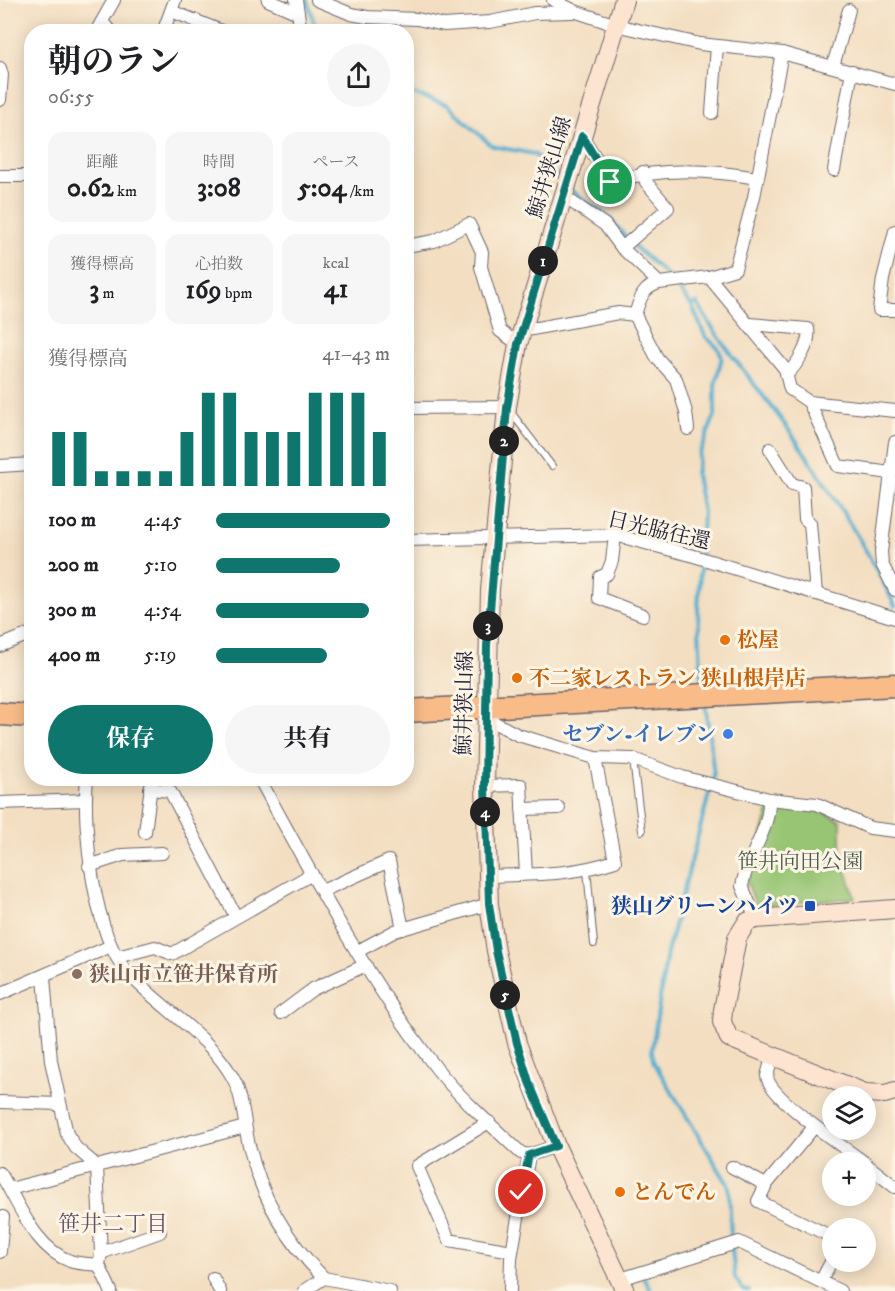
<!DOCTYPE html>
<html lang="ja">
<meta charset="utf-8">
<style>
:root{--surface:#fff;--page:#f6f6f6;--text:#202124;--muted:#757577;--accent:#0f766e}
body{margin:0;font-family:"IM FELL DW Pica","Noto Serif JP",serif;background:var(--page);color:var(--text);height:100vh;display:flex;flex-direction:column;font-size:22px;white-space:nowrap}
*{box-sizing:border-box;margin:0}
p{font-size:20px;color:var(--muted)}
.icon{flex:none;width:33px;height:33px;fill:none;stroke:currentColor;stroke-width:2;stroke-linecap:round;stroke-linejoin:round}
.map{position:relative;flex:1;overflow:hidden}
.details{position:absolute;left:24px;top:24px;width:390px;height:762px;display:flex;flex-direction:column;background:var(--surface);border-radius:24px;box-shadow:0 3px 15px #0003}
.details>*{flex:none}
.tools{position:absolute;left:822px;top:1086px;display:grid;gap:12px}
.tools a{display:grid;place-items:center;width:54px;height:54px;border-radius:50%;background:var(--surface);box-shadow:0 3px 15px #0003;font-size:30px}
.pin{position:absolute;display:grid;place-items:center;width:51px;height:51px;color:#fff;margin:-26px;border:3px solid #fff;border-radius:50%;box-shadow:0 2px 6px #0007}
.km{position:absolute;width:30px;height:30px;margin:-15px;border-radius:50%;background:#222;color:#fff;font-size:16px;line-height:30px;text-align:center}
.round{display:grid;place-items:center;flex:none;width:63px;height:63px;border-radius:32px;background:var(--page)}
.headline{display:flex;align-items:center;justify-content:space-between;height:102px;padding:0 24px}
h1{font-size:33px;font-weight:700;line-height:45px}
.figures{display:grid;grid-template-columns:repeat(3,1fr);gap:9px;height:102px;padding:6px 24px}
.figures div{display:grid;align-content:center;border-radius:15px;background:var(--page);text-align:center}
.figures b{font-size:26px;font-weight:700}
.figures small{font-size:16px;font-weight:400}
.figures p{font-size:16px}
.chart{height:168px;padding:12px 24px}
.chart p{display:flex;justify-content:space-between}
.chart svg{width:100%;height:108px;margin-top:6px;stroke:var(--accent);stroke-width:6}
.cta{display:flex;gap:12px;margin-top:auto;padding:12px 24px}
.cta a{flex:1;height:69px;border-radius:36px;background:var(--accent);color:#fff;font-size:24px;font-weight:700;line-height:69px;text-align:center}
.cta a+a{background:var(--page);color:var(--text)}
ul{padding:0 24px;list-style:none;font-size:20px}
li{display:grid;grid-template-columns:96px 72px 1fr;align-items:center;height:45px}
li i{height:15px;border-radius:8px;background:var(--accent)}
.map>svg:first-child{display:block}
</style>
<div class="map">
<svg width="895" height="1291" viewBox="0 0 895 1291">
<rect width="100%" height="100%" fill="#fcf5e5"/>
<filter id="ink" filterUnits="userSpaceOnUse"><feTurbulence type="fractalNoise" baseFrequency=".0167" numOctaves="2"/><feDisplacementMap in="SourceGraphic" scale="12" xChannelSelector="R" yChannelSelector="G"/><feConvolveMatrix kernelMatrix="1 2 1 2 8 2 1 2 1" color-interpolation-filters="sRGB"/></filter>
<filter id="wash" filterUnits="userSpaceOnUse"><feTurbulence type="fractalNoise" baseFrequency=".008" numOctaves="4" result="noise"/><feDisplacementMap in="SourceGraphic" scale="24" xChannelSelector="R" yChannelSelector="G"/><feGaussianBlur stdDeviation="1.35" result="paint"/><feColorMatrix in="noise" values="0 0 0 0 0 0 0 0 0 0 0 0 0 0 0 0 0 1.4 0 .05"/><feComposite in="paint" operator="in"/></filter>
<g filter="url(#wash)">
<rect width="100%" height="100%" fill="#f3dec1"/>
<path fill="#98c573" stroke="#5d7457" stroke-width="1.5" d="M 771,804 L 815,808 L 841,821 L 841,854 L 855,898 L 756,906 L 747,882 Z"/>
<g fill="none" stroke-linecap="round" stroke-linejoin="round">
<g stroke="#50acce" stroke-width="4">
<path d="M 307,0 L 317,32"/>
<path d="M 406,91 L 447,105 L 492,146 L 534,154 L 561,180"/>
<path d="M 571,190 L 609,218 L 636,248 L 670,278"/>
<path d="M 675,284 L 692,306 L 705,336 L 718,348 L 722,357 L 715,385 L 715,415 L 699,455 L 696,475 L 703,512 L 698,610 L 702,688"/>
<path d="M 692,306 L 697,303 C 724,350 760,389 791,433 C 829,488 866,546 895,606"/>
<path d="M 705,701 L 714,775 L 667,953 L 652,1049 L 653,1061 L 729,1186 L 731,1239 L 735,1278 L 743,1290 L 749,1291"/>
<path d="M 644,1278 L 651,1291"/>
</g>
</g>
</g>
<g filter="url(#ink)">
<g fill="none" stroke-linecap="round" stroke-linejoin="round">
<g stroke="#6b646a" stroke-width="8">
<g id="lane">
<path d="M 510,411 L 552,466"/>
<path d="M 633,760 L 642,831"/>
<path d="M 587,870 L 594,944"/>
</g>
</g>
<g stroke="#6b646a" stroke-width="14">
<g id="street">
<path d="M 268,0 L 298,13"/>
<path d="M 296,0 L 301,32"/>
<path d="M 317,0 L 351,14 L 367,17 L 417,19 L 444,25 L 490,22 L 535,13 L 572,12"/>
<path d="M 553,0 L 577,12 L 616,25 L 700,44 L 782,53 L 895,84"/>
<path d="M 171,11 L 224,32"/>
<path d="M 102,22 L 111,32"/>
<path d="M 96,32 L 114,0"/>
<path d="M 163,32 L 175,0"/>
<path d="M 833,66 L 849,10"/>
<path d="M 0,68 L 2,75 L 0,100"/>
<path d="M 712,113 L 717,46"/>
<path d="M 582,136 L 611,182 C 659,167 708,169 757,178"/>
<path d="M 834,170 L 852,71"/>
<path d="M 0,176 L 32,176"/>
<path d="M 563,196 L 605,225 L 622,248 L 659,283 L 709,277 L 735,269 L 754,197 L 782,53"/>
<path d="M 895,231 L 883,279 L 879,310 L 895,310"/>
<path d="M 406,246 L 434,241 L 469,224 L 482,252 L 481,267 L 500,331 L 518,344"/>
<path d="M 622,248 L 668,208 L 646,182 L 643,172"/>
<path d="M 709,277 L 785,369 L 790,389 L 809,402 L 838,466 L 891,473"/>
<path d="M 659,283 C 642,288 640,299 635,315 L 657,358 L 676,379 L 686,412 L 688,429"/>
<path d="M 750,324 L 808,329 C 811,343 797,365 787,374"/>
<path d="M 521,331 L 618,313 L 635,315"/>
<path d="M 809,402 L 895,411"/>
<path d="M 406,408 L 507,407"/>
<path d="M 895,442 L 881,552 L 882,564 L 895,590"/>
<path d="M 770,449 L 792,484 L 803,487 L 805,519 L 810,523 L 816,594"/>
<path d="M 0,466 L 32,464"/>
<path d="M 615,535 L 612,561 L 607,574 L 600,577 L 599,598 L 643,615"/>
<path d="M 406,540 L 615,535 L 694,556 L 895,618"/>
<path d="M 0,646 L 32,633"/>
<path d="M 486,718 L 518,735 L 595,758 L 633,759 L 682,777 L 769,799 L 817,804 L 870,828 L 895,831"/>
<path d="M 87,778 C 82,828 94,934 127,972 C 161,1009 213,1037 235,1082 C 244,1101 244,1125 249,1145 C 261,1198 286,1240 324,1278"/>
<path d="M 259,778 C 313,877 367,980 437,1069 C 461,1099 493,1127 521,1153 L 529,1155 L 556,1146"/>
<path d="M 485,786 L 521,785 L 526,874"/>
<path d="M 150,789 L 170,791 L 236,917"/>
<path d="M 0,803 L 85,800"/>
<path d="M 522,809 L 559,808"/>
<path d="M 145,832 L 152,778"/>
<path d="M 89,866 L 123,855 L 162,853"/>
<path d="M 487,876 C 534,874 569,876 615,861 L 595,758"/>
<path d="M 322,891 L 389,861 L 403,929"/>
<path d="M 756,919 L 742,886 C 747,855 770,832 769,799"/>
<path d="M 358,951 L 395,931 L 489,904"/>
<path d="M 117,957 L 155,947 L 172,954 L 312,874"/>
<path d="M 44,977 L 51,1061 L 67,1134 L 76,1148 L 97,1166 L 101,1253 L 99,1265 L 111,1291"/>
<path d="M 0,994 L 111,946"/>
<path d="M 281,1013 L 313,989 L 366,965"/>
<path d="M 772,1057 L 767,1076 C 768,1097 845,1148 864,1162"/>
<path d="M 0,1102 L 60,1104"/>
<path d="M 489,1122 L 417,1166 L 449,1240 L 512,1251"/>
<path d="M 814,1127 L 766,1185 L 758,1201 L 832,1237"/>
<path d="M 866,1164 L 895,1187"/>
<path d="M 732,1167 L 766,1185"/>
<path d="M 0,1173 C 19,1203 34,1248 70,1261 C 79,1264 90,1264 99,1265"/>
<path d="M 10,1189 L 245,1127"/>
<path d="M 0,1252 L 3,1217"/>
<path d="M 101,1253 L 160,1232"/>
<path d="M 213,1278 L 220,1291"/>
<path d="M 821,1281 L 832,1260"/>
<path d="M 620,1282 L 627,1277 L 739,1242 L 840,1291"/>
<path d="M 304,1291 L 324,1278 L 390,1291"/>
<path d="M 510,1291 L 511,1258 L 529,1155"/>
</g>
</g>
<g stroke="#6b646a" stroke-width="20">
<g id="secondary">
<path d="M 624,0 L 518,344 L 507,407 L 490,590 L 485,786 L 489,904 L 496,951 L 517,1043 L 556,1146 L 625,1291"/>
<path d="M 895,909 L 756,919 L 747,922 L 737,938 L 723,1010 L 722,1022 L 729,1038 L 865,1093 L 885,1094 L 895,1091"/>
</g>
</g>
<g stroke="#6b646a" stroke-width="25">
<g id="highway">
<path d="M 406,711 L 895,685"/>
<path d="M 0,714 L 32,716"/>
</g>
</g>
<use href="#lane" stroke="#fff" stroke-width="6"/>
<use href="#street" stroke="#fff" stroke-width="12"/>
<use href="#secondary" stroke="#fde4d0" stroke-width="18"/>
<use href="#highway" stroke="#f9bc89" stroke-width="22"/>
</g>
</g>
<g fill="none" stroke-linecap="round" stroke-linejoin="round" filter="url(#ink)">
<g stroke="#fff" stroke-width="12">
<path id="route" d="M 521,1192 L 529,1155 L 556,1146 L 529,1082 L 517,1043 L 496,951 L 489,904 L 485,786 L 487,646 L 507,408 L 518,344 L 582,136 L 610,182"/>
</g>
<use href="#route" stroke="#0f766e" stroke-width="8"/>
</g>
<g fill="#e8710a" stroke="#fcf5e5" stroke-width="2">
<circle cx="725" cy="640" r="6"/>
<circle cx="517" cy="678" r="6"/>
<circle cx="620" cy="1192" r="6"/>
</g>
<circle fill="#3f7fe0" stroke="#fcf5e5" stroke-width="2" cx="728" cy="734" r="6"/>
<rect fill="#1a4fb4" stroke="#fcf5e5" stroke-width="2" x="804" y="900" width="12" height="12" rx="3"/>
<circle fill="#8d6e63" stroke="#fcf5e5" stroke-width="2" cx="77" cy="974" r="6"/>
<g text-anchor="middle" stroke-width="6" stroke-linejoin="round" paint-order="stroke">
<g font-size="21" fill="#22223b" stroke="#fcf5e5">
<text transform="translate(549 167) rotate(-73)" y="7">鯨井狭山線</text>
<text transform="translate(659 530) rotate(13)" y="7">日光脇往還</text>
<text transform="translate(464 703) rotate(-89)" y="7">鯨井狭山線</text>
</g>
<g font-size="21" font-weight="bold" fill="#c56008" stroke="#fcf5e5" text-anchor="start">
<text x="737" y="647">松屋</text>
<text x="529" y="685">不二家レストラン 狭山根岸店</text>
<text x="632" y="1199">とんでん</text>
</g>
<g font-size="21" font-weight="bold" fill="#366cbe" stroke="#fcf5e5" text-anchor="end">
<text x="716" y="741">セブン-イレブン</text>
</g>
<g font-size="21" fill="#4b5b4f" stroke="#fcf5e5">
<text x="800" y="868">笹井向田公園</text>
</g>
<g font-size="21" font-weight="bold" fill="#164399" stroke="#fcf5e5" text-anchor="end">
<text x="798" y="913">狭山グリーンハイツ</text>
</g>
<g font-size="21" font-weight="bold" fill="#785e54" stroke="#fcf5e5" text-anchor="start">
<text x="89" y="981">狭山市立笹井保育所</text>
</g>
<g font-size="22" fill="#654d64" stroke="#fcf5e5">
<text x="113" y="1231">笹井二丁目</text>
</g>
</g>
</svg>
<div class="tools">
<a><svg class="icon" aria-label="layers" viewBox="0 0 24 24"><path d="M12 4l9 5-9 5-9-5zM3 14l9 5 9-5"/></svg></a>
<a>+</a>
<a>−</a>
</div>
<div class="pin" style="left:610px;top:182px;background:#1e9e55"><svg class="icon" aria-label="arrive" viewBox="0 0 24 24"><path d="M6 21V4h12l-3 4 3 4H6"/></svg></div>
<div class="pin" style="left:521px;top:1192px;background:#d93025"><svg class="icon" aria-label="check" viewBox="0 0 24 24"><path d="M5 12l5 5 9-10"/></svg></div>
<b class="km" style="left:543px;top:261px">1</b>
<b class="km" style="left:504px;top:441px">2</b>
<b class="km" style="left:488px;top:626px">3</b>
<b class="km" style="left:485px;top:812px">4</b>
<b class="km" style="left:505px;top:995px">5</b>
<section class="details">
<div class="headline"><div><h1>朝のラン</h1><p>06:55</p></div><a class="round"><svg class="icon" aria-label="share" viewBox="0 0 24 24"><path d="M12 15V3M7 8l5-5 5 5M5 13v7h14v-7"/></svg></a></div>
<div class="figures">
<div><p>距離</p><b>0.62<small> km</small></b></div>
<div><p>時間</p><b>3:08</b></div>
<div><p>ペース</p><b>5:04<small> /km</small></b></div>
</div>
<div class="figures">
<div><p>獲得標高</p><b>3<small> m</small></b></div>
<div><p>心拍数</p><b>169<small> bpm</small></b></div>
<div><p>kcal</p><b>41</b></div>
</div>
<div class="chart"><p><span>獲得標高</span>41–43 m</p>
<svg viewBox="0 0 160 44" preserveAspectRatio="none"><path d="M5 44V22M15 44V22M25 44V38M35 44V38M45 44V38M55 44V38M65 44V22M75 44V6M85 44V6M95 44V22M105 44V22M115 44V22M125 44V6M135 44V6M145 44V6M155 44V22"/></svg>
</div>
<ul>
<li><b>100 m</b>4:45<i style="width:100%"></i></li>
<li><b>200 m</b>5:10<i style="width:71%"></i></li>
<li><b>300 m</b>4:54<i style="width:88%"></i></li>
<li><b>400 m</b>5:19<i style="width:64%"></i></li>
</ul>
<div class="cta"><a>保存</a><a>共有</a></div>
</section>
</div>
